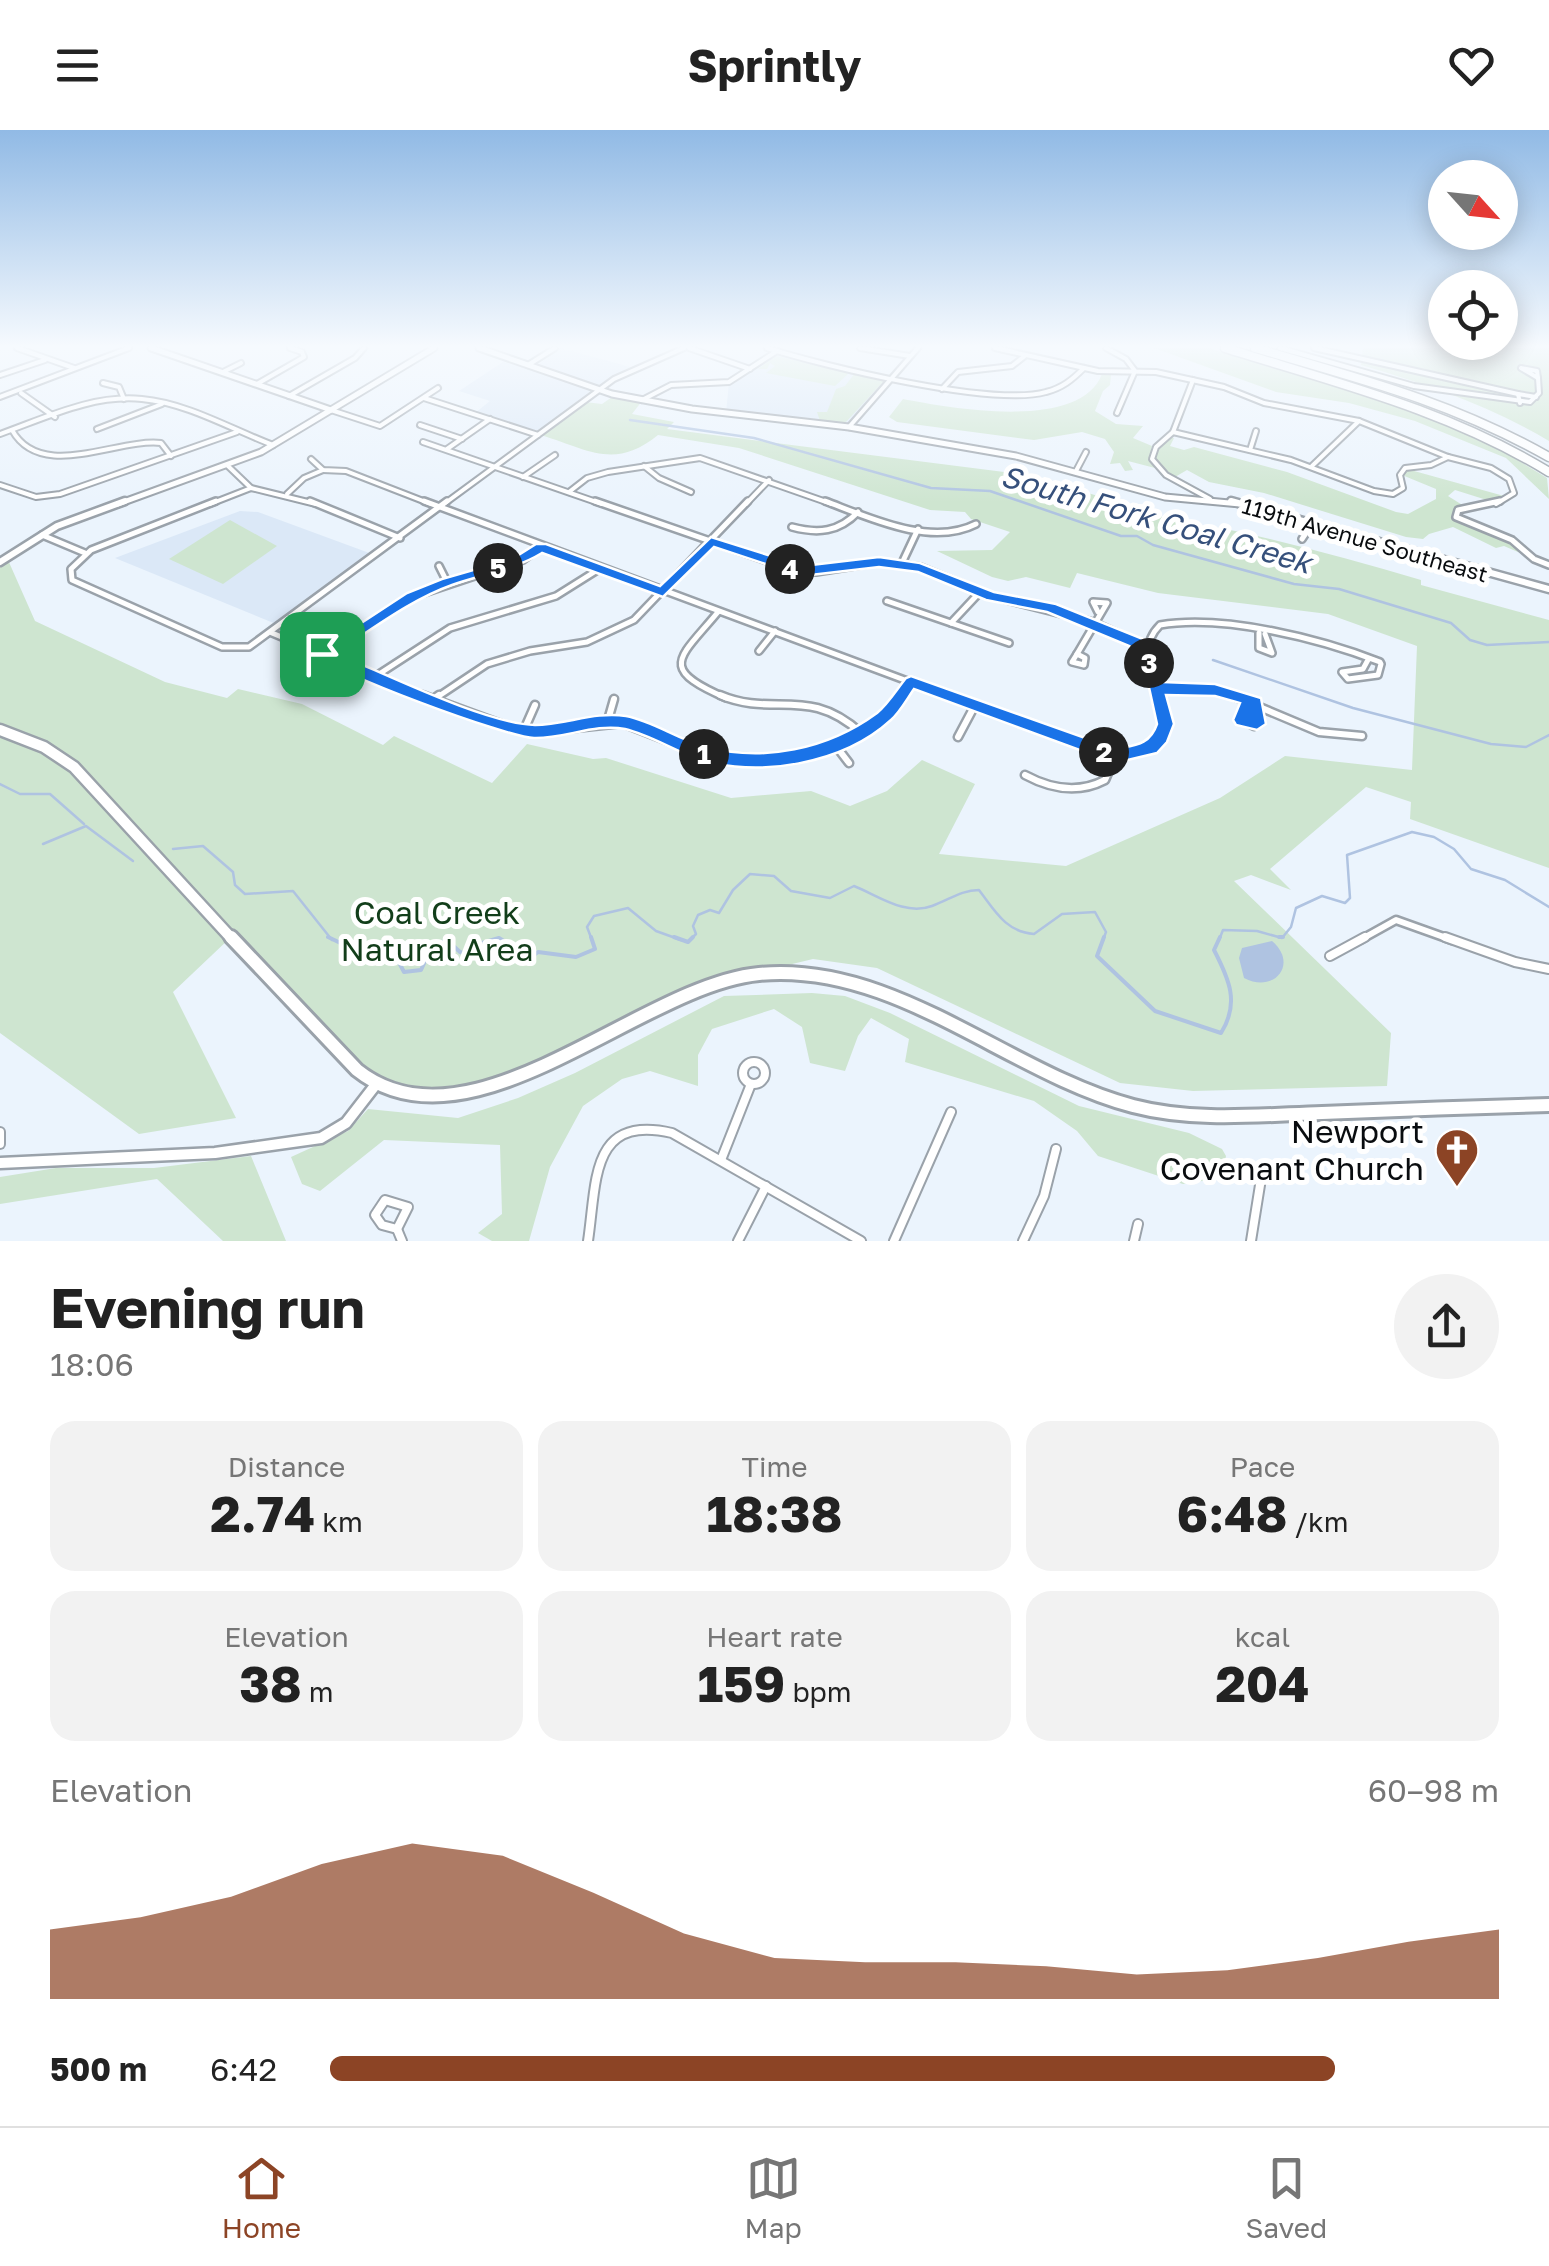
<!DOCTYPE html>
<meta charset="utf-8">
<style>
:root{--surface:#fff;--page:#f2f2f2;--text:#222;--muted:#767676;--line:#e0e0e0;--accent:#8c4425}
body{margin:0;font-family:"Golos Text",sans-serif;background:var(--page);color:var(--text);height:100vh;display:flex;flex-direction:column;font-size:38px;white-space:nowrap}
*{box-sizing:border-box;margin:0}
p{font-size:32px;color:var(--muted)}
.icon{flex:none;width:55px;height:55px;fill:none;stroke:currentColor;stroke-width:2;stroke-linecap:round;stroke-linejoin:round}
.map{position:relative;height:1111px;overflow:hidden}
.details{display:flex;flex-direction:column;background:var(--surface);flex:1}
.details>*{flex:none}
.needle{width:65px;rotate:117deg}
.fabs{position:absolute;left:1428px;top:30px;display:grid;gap:20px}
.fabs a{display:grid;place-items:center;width:90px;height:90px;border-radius:50%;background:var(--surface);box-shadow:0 5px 25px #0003;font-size:50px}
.pin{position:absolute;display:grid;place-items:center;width:85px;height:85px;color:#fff;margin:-42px;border-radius:20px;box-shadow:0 5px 15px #0006}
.km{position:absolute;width:50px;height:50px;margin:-25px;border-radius:50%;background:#222;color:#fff;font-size:28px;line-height:50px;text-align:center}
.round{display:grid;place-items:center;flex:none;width:105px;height:105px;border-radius:52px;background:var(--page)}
.overview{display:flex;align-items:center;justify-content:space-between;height:170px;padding:0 50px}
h1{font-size:55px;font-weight:700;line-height:75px}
.stats{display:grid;grid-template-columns:repeat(3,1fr);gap:15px;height:170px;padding:10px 50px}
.stats div{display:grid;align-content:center;border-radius:25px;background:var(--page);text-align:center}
.stats b{font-size:50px;font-weight:700}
.stats small{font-size:28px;font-weight:400}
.stats p{font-size:28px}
.chart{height:280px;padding:20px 50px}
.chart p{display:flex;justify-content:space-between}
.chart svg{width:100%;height:180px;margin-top:10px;fill:var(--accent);opacity:.7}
ul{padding:0 50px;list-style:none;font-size:32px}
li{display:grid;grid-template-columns:160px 120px 1fr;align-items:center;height:75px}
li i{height:25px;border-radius:12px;background:var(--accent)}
header{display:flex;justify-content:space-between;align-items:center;height:130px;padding:0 50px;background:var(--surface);font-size:45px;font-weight:700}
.tab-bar{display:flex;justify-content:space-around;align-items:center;height:140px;border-top:2px solid var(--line);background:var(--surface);font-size:28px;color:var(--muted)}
.tab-bar a{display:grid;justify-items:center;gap:5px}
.tab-bar .current{color:var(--accent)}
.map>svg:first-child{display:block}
</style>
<header><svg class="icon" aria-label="menu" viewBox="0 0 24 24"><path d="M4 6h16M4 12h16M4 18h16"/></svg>Sprintly<svg class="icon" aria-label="heart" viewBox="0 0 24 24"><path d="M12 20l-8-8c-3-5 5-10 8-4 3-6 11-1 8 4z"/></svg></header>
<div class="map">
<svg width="1549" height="1111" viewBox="0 0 1549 1111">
<rect width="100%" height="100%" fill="#ebf4fd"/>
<g fill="#dbe8f7">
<path d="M 560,218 L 605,230 L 630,237 L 598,256 L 538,235 Z"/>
<path d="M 777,221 L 818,234 L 892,246 L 849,297 L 726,283 L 729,252 Z"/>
<path d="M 506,230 L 589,260 L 591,261 L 537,302 L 475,283 L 490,271 L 459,261 Z"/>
<path d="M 240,381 L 258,382 L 372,424 L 276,494 L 115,428 Z"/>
</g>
<g fill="#cee5d0">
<path d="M 1154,218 L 1209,218 L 1359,262 L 1483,309 L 1547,348 L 1549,369 L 1506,328 L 1415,291 L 1349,273 L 1276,262 Z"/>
<path d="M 1363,218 L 1549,218 L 1549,311 C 1491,276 1426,254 1361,235 Z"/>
<path d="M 776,226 L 845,242 L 848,244 L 835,256 L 766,243 L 775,236 L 770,233 L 767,239 L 758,239 Z"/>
<path d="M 855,243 L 885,248 L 884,251 L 845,293 L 820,291 L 817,282 L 827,282 L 836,259 L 845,256 Z"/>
<path d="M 1102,244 L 1111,245 L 1110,255 L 1103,261 L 1095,281 L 1116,294 L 1143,296 L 1133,308 L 1152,316 L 1150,329 L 1155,338 L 1128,331 L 1133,340 L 1125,341 L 1120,333 L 1110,334 L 1114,322 L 1105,309 L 1082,302 L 1034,310 L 897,292 L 889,287 L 903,269 C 950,278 1080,302 1102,244 Z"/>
<path d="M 615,265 L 642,271 L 632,284 L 674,292 L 667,299 L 1027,345 L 1142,379 C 1171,394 1208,395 1240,402 C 1301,416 1361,432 1421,450 L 1421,455 L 1549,490 L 1549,738 L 1410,689 L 1411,672 L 1366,657 L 1270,739 L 1291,760 L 1251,745 L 1234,751 L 1391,903 L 1387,956 L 1193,961 L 1120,953 L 877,838 L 813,829 L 729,849 L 528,942 L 444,961 L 377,953 L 230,808 L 173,862 L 236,988 L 139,1004 L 0,903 L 0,436 L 8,430 L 35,491 L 165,552 L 227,568 L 238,559 L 302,574 L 383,615 L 394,606 L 492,653 L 527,614 L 593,629 L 606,628 L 731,668 L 811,661 L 850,676 L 887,661 L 922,630 L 975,654 L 939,724 L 1066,736 L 1220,668 L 1285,626 L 1412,640 L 1417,516 L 1328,484 L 1158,463 L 1077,443 L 1070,458 L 1026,447 L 1008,451 L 992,447 L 937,421 L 992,420 L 1010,402 L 971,389 L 965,382 L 930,380 L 739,318 L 658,305 C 615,340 589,320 541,305 L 585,272 L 602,274 Z"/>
<path d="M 1170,307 L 1174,308 L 1170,316 L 1184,320 L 1194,317 L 1287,342 L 1396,382 L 1408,384 L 1436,369 L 1436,359 L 1402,345 L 1407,339 L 1504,366 L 1490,371 L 1455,360 L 1448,366 L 1464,376 L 1453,382 L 1455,391 L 1512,414 L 1525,425 L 1504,416 L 1496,418 L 1453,397 L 1429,404 L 1423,409 L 1406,407 L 1264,363 L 1209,352 L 1187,340 L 1175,347 L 1156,334 L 1156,322 Z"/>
<path d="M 230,390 L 277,416 L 223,454 L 169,429 Z"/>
<path d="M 812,863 L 845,866 L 890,883 L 1079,976 L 1189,1003 L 1222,1019 L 1226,1026 L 1221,1048 L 1183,1054 L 1098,1026 L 1077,1001 L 1034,971 L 905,932 L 909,909 L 871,888 L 858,906 L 845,941 L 810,933 L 802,897 L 774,879 L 712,899 L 698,925 L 698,956 L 650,941 L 622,949 L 583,976 L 550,1037 L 529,1111 L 492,1111 L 478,1103 L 502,1084 L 500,1015 L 384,1010 L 320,1061 L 302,1054 L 291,1027 L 348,1001 L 368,979 L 458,988 L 518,968 L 575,943 L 724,866 Z"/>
<path d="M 251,1026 L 286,1111 L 223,1111 L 157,1049 L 0,1074 L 0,1047 L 56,1038 L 154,1038 Z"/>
</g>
<path fill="#afc3e1" d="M 1272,811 C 1299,834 1274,864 1244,848 L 1239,828 L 1242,818 Z"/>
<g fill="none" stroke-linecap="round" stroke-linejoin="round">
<g stroke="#afc3e1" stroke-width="2.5">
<path d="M 630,290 L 754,308 L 931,358 L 990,361 L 1121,406 L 1137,406 L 1153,415 L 1294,454 L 1339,459 L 1451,493 L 1470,510 L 1487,515 L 1549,512"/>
<path d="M 1213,530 L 1353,578 L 1491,614 L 1526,617 L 1549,605"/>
<path d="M 0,654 L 20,664 L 50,664 L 84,694"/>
<path d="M 43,714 L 86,696 L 133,731"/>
<path d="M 173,719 L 203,716 L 233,742 L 235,755 L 245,764 L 293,761 L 332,810"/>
<path d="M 493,810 L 502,810"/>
<path d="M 592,810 L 587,797 L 594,786 L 628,778 L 656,801 L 681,810"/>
<path d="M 690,810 L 696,804 L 693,796 L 698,785 L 710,780 L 719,783 L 733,760 L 750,744 L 774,746 L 791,761 L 830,768 L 854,756 C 879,766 905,786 932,776 C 949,770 961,760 979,760 C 995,781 1006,802 1034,804 L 1062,784 L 1095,782 L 1106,802 L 1103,810"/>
<path d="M 1219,810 L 1223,800 L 1257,801 L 1282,808 L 1291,797 L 1296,778 L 1322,766 L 1345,773 L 1350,768 L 1347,725 L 1412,702 L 1434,707 L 1454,719 L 1471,739 L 1505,750 L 1549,777"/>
</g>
<g stroke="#afc3e1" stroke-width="4">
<path d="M 328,807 L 355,820 L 395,825 L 404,842 L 421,840 L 432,816 L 447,810 L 460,822 L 476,826 L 482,813 L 499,808 L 512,816 L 516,830 L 525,832 L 538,822 L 576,827 L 595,819 L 591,807"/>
<path d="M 674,807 L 688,812 L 693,807"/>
<path d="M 1104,807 L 1097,826 L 1155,881 L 1221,903 C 1240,873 1229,849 1214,820 L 1220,807"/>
<path d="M 1279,807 L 1283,807"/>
</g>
<g stroke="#9aa2aa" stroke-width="8">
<g id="street-far3">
<path d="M 17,218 L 74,238"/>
<path d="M 689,218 L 750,239"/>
<path d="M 767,218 C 824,236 992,277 1046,262 C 1062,258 1072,250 1084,238"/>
<path d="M 860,218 L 910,226"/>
<path d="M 995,218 L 1098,241 L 1156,242 L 1224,257 L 1264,273 L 1359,291 L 1448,327 L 1491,338 L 1509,349 L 1514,363 L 1496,374"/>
<path d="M 1106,218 L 1126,229 L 1135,241 L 1117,283"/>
<path d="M 1280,218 L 1414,256 L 1530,272 L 1539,263 L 1538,248"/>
<path d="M 1314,218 L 1518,264"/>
<path d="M 528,235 L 555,218"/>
<path d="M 1521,238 L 1537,241 L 1538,248 Z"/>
<path d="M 223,242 L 241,233"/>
<path d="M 0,245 L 45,230"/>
<path d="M 1193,250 L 1173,302 L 1156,317 L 1152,329 L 1166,345 L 1210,369"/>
<path d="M 103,253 L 119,257 L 124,269"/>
<path d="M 257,254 L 304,227 L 302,222 L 290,218"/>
<path d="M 942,259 L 958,242 L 1012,236 L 1026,225"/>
<path d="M 21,263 L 55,287"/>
<path d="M 289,266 L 355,228 L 364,218"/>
<path d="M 0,267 L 129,218"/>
<path d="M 424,268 L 538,305"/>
<path d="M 642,270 L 671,255 L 729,252 L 777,221"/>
<path d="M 1520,273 L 1518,264 L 1536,267"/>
<path d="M 331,280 L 380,296 L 438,258"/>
<path d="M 420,295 L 462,309"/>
<path d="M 849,297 L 918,218"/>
<path d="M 97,299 L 162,274"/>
<path d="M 12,300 C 41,352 117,308 161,313 L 171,326"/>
<path d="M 1173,302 L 1291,330 L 1374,361 L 1393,364 L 1403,358 L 1400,345 L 1405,338 L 1431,335 L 1448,327"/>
<path d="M 0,304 C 45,288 93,264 142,269 C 187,273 231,299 273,315"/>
<path d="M 423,312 L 602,374"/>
<path d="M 447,319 L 490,289"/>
<path d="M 1250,320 L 1256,301"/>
<path d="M 311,329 L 323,340 L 346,341 L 431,374"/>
<path d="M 228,336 L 251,358 L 316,374"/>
<path d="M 644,336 L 659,348 L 691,362"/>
<path d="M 1312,336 L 1359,291"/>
<path d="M 1076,341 L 1086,322"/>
<path d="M 523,347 L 555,325"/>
<path d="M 0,355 L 36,367 L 60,364 L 237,302"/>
<path d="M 569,362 L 587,348 L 608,342 L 700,328 L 832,374"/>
<path d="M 287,364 L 304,348 L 323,340"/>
<path d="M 210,374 L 251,358"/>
<path d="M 444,374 L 614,249 L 684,218"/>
<path d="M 746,374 L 769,350"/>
</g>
</g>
<g stroke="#9aa2aa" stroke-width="10">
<g id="street-far2">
<path d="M 216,371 L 91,420 L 71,439 L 72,450 L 222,517 L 249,517 L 447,371"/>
<path d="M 310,371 L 400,408"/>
<path d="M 424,371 L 953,568"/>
<path d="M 595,371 L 788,438 L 816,442 L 879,432 L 920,437 L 991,466 L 1093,492 L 1148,517"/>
<path d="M 825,371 C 870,388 931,417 976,394"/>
<path d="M 1500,371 L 1458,380 L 1456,387 L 1512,410 L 1534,429 L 1549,435"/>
<path d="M 792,397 C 818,404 839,402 858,382"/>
<path d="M 42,405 L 85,423"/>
<path d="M 1302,409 L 1312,394"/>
<path d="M 902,433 L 918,399"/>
<path d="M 439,436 L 447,452"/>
<path d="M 887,471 L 1009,513"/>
<path d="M 718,482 C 679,529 657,538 726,568"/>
<path d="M 951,493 L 980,462"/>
<path d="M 272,503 L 428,568"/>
<path d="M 1259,503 L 1259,518 L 1272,523 L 1265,504"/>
<path d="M 759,521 L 775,501"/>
<path d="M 322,524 L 412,467 L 523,430 L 541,417"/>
<path d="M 1077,524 L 1085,528 L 1084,535 L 1072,532 Z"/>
<path d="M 1077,524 L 1107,473 L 1093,472 L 1098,482"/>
<path d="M 376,546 L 450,498 L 556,466 L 599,439"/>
<path d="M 1156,558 L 1224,562 L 1237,568"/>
<path d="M 436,568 L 487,534 L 530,521 L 587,512 L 634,490 L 748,371"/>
<path d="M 899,568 L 911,552"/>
<path d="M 1160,568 C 1151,541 1138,517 1160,495 C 1224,484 1321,509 1380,532 L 1381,534 L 1378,545 L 1348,549 L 1342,542 L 1363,539 L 1369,528"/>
</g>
</g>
<g stroke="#9aa2aa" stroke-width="11">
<g id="street-far1">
<path d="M 422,565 L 512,598 L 546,601 L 622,593 L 686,618 L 724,627 L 780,628 L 836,616"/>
<path d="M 720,565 C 774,588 808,555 861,603"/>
<path d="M 946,565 L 1115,627"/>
<path d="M 1231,565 L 1319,602 L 1362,606"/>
<path d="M 432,570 L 439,565"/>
<path d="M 1253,572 L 1241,589 L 1254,596 L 1256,572"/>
<path d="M 608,590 L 614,569"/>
<path d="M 524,600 L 535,575"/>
<path d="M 958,607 L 975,575"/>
<path d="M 1115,627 C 1156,619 1173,610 1159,565"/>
<path d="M 849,633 L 836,616 L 886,585 L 901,565"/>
<path d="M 1025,645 C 1051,659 1078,664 1105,650 L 1115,627"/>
<path d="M 1360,810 L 1396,790 L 1452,810"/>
</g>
</g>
<g stroke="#9aa2aa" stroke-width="12">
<g id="street">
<path d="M 1445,807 L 1515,832 L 1549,839"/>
<path d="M 1330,826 L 1365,807"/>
<circle cx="754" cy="943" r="11"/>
<path d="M 0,1002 L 0,1014"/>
<path d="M 721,1030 L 751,954"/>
<path d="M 385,1070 L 408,1077 L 397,1099 L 382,1095 L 375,1085 Z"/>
<path d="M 397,1099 L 402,1111"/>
<path d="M 588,1111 C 597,1051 590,984 672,1003 L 861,1111"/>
<path d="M 738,1111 L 766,1056"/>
<path d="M 894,1111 L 951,982"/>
<path d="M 1023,1111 L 1044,1066 L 1056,1019"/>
<path d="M 1134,1111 L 1138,1094"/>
<path d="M 1251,1111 L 1260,1055"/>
</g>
</g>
<g stroke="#9aa2aa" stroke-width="9">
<g id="secondary-far2">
<path d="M 151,218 L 331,280"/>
<path d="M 479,218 L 612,264 L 692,279 L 849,297 L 1016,326 L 1165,367 L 1240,374"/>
<path d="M 118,374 L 261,322 L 434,218"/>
</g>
</g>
<g stroke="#9aa2aa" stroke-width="11">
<g id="secondary-far1">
<path d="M 1231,371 L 1549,459"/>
<path d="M 0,432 L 57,396 L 125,371"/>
</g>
</g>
<g stroke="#9aa2aa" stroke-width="15">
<path id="secondary" d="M 0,1033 L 215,1023 L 321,1008 L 346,993 L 377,953"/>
</g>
<g stroke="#9aa2aa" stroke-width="15">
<path id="primary-far1" d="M 0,600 L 44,617 L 74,637 L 233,810"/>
</g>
<g stroke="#9aa2aa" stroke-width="18">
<path id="primary" d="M 231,807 L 357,940 C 470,1030 640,855 759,844 C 895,831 1008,943 1133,976 C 1194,992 1260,985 1322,983 C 1398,980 1473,977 1549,975"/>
</g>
<g stroke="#9aa2aa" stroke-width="11">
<g id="highway">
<path d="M 1225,218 C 1337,253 1448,280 1549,342"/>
<path d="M 1255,218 C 1361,249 1452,272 1549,327"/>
</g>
</g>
<use href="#street-far3" stroke="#fff" stroke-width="4"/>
<use href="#street-far2" stroke="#fff" stroke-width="5"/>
<use href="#street-far1" stroke="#fff" stroke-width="6"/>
<use href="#street" stroke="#fff" stroke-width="8"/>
<use href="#secondary-far2" stroke="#fff" stroke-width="5"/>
<use href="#secondary-far1" stroke="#fff" stroke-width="6"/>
<use href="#secondary" stroke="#fff" stroke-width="10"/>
<use href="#primary-far1" stroke="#fff" stroke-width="10"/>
<use href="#primary" stroke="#fff" stroke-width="12"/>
<use href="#highway" stroke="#fff" stroke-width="8"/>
</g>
<linearGradient id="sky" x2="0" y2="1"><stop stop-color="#91bae5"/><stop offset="0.58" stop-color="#f6fafe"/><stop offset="1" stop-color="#f6fafe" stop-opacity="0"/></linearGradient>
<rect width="1549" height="373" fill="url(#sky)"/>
<path fill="#1a73e8" stroke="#fff" stroke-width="2.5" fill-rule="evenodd" d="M 711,407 L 803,436 L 879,427 L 920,433 L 994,462 L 1056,474 L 1153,513 L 1163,552 L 1215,554 L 1261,568 L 1266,594 L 1257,600 L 1236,595 L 1233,590 L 1240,573 L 1215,566 L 1166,565 L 1174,594 L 1167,612 L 1157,623 L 1115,633 L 914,559 C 907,569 900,582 891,590 C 843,634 758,649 696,628 C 673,620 650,605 625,599 C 595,593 564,609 534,608 C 506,607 331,542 314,524 L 407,463 L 442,449 L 512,429 L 536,414 L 546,414 L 660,456 ZM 714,417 L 802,446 L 879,437 L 918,442 L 986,470 L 1047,482 L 1141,521 L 1157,594 C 1150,615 1135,615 1116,619 L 911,546 L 906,548 C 897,559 888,574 877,583 C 828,619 763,633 704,616 C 677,609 653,591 626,586 C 595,581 565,595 535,595 C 486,594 384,543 335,523 C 373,499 410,470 452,455 C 483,444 514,440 542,423 L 663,467 Z"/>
<defs>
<g id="church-pin" transform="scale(2.25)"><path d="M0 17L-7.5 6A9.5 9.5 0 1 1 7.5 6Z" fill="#8c4425" stroke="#fff"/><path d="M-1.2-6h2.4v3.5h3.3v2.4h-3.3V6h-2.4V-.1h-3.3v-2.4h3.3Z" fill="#fff"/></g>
</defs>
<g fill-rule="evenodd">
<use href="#church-pin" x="1457" y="1020"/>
</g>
<g text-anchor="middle" stroke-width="10" stroke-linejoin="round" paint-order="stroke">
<g font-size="22" fill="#090c0f" stroke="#fff">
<text transform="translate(1365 410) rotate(16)" y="8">119th Avenue Southeast</text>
</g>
<g font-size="30" font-style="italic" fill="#36507b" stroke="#fff">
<text transform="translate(1156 390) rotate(16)" y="10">South Fork Coal Creek</text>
</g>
<g font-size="32" fill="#123e1a" stroke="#fff">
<text x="437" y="794">Coal Creek<tspan x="437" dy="37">Natural Area</tspan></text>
</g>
<g font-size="32" fill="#090c0f" stroke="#fff" text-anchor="end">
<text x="1424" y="1013">Newport<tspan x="1424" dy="37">Covenant Church</tspan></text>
</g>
</g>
</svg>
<div class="fabs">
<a><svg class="needle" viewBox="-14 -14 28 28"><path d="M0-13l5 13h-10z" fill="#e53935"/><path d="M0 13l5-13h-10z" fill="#767676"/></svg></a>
<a><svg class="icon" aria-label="locate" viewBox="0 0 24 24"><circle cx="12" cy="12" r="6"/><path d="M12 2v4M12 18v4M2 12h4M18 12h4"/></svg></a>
</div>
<div class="pin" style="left:322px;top:524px;background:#1e9e55"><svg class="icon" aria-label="arrive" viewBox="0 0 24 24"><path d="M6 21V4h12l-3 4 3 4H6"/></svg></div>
<b class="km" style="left:704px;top:624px">1</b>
<b class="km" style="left:1104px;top:622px">2</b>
<b class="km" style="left:1149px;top:533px">3</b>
<b class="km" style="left:790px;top:439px">4</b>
<b class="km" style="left:498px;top:438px">5</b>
</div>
<section class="details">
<div class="overview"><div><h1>Evening run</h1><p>18:06</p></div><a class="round"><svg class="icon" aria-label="share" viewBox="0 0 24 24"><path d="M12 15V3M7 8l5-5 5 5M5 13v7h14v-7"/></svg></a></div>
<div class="stats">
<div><p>Distance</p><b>2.74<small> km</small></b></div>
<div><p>Time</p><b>18:38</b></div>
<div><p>Pace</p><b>6:48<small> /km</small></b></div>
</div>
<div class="stats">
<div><p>Elevation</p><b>38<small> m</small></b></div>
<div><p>Heart rate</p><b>159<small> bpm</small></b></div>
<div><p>kcal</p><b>204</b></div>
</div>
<div class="chart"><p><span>Elevation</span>60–98 m</p>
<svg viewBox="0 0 160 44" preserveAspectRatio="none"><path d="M0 44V27L10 24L20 19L30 11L40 6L50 9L60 18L70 28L80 34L90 35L100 35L110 36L120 38L130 37L140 34L150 30L160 27V44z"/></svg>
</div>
<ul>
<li><b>500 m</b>6:42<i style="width:86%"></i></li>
</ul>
</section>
<nav class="tab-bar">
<a class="current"><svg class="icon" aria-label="home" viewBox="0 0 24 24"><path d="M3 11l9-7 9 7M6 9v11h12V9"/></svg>Home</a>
<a><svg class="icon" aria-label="map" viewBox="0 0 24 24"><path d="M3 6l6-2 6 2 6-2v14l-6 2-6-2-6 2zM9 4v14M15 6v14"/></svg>Map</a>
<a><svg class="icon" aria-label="saved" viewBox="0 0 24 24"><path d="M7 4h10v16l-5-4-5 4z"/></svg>Saved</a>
</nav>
